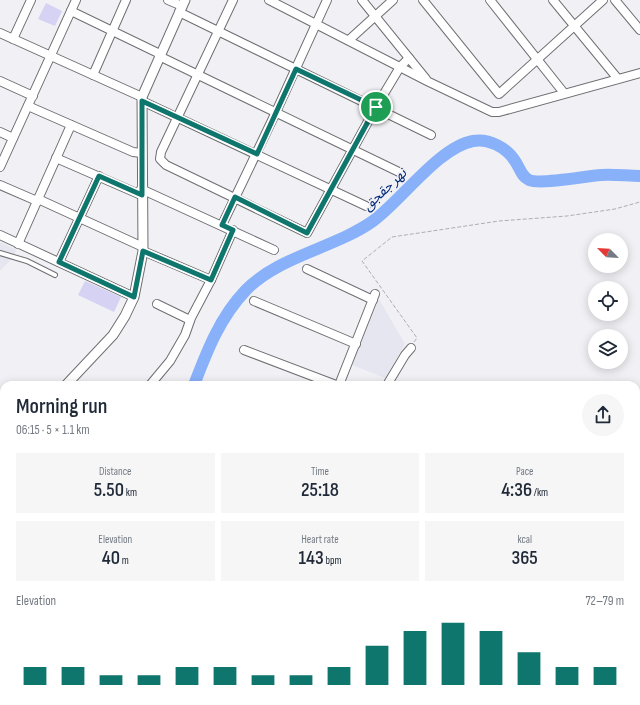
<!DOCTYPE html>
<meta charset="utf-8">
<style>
:root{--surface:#fff;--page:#f6f6f7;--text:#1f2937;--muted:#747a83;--accent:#0f766e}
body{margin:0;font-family:"Sofia Sans Condensed","Noto Sans Arabic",sans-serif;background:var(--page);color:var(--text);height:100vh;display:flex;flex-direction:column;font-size:15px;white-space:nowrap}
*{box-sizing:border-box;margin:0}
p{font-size:13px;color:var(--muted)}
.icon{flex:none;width:22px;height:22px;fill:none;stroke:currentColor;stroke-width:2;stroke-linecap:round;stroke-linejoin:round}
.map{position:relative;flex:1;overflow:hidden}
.sheet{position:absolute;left:0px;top:381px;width:640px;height:324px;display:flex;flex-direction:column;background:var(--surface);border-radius:12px 12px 0 0;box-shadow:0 2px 10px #0003}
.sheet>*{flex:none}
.needle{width:26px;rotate:294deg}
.controls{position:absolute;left:588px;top:233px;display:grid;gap:8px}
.controls a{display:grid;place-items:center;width:40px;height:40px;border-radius:50%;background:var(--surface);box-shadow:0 2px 10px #0003;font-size:20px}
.pin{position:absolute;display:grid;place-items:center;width:34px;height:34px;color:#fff;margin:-17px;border:2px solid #fff;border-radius:50%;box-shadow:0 1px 4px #0007}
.round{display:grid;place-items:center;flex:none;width:42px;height:42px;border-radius:21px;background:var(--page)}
.overview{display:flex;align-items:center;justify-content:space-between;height:68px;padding:0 16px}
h1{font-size:22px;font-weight:600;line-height:30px}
.figures{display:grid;grid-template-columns:repeat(3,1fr);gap:6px;height:68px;padding:4px 16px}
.figures div{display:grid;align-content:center;border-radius:0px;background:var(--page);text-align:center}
.figures b{font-size:20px;font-weight:600}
.figures small{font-size:11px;font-weight:400}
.figures p{font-size:11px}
.chart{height:112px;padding:8px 16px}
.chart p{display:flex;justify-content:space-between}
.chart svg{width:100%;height:72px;margin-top:4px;stroke:var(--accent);stroke-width:6}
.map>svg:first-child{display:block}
</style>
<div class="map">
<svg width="640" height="705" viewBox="0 0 640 705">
<rect width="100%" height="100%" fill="#f1f1f5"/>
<g fill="#e6e6f1">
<path d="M 0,242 L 17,250 L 11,260 L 0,271 Z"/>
<path d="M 379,299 L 405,344 L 385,378 L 352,365 Z"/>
</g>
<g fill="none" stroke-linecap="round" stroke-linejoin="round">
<g stroke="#88b1fa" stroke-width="12">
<path d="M 194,385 C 207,351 220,317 246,290 C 279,256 335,248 373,221 C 401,201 439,147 473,141 C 489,138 507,148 515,161 C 520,168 521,176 529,180 C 541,185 585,176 601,175 C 614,174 627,176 640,176"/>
<path d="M 0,507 L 4,506"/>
</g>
</g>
<g fill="#d5d2f4">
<path d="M 46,3 L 62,11 L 55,26 L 38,19 Z"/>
<path d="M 85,281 L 121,297 L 114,312 L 78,295 Z"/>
</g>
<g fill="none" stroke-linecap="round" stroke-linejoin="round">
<g stroke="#6f6f73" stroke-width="6">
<g id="service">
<path d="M 0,253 L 27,261 L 55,275"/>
<path d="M 374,705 L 377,701"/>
<path d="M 461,705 L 463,701"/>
</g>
</g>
<g stroke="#6f6f73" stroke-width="10">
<g id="minor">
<path d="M 168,0 L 182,6"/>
<path d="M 233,0 L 161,152 L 160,159 L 166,165 L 307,233 L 376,107 L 400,67 L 409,58"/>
<path d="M 269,0 L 429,82 L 492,112 L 499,112 L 640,73"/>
<path d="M 362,0 L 426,79"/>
<path d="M 423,0 L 499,94 L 603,0"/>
<path d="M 490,0 L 564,93"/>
<path d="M 553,0 L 618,79"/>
<path d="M 615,0 L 640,30"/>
<path d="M 71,11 L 160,54"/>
<path d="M 179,12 L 431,135"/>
<path d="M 0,33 L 142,97"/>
<path d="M 13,39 L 31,0"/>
<path d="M 349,40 L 393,0"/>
<path d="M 159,56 L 401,173"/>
<path d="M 93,75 L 126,0"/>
<path d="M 0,81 L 33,96"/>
<path d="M 142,101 L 366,206"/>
<path d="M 28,106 L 133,152 L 142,153"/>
<path d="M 0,132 L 13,138"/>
<path d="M 56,158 L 141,195"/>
<path d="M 0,167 L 76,0"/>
<path d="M 0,185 L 37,201"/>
<path d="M 141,189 L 274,250"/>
<path d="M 38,199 L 143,247"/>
<path d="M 222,225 L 276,112 L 327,0"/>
<path d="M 0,235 L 134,297"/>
<path d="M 18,244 L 71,125"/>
<path d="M 143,251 L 211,280"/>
<path d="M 59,262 L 99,176"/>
<path d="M 307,269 L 373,300"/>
<path d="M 254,301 L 356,344"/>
<path d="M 157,304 L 190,320"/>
<path d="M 244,350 L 336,385"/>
<path d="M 150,385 L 170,361 L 185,335 L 191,318 L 211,280 L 233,230"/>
<path d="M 339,385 L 375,294"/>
<path d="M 387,385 L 405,355 L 411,348"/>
<path d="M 0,465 L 4,464"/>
<path d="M 636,564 L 640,580"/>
<path d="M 0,567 L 4,566"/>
<path d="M 636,601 L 640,603"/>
<path d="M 0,609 L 4,611"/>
<path d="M 0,647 L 4,649"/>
<path d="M 636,700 L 640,701"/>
<path d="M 0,701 L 15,705"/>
<path d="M 96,701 L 103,705"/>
<path d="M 165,701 L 175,705"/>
<path d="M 262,701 L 269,705"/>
<path d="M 393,701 L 400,705"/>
<path d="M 561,701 L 569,705"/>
<path d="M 150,705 L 150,701"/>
<path d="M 201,705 L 203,701"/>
<path d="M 286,705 L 288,701"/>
<path d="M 342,705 L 347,701"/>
<path d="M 411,705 L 413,701"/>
<path d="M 512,705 L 514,701"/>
<path d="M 581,705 L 583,701"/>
</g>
</g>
<g stroke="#6f6f73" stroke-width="11">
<g id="tertiary">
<path d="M 66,385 L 113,335 L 125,316 L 134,297 L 143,251 L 142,97 L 185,0"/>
<path d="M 0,426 L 4,425"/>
</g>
</g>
<g stroke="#6f6f73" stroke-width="15">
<g id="trunk">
<path d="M 636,493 L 640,493"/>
<path d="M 636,522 L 640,524"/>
<path d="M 0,538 L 4,537"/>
<path d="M 0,555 L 4,554"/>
</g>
</g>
<path stroke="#aeaeb1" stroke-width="1" stroke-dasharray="4 2" stroke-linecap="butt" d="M 414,342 L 417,338 L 362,261 L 392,237 L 499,221 L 567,216 L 615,209 L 640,202"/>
<use href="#service" stroke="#fff" stroke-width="4"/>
<use href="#minor" stroke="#fff" stroke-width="8"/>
<use href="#tertiary" stroke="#fff" stroke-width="9"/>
<use href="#trunk" stroke="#fff" stroke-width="13"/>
</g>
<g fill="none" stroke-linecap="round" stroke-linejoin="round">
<g stroke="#fff" stroke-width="8">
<path id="route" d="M 296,69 L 376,107 L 307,233 L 235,197 L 222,225 L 233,230 L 211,280 L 143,251 L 134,297 L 59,262 L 99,176 L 142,195 L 142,101 L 257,154 Z"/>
</g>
<use href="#route" stroke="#0f766e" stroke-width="5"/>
</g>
<g text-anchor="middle" stroke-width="3" stroke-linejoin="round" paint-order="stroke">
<g font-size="14" font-style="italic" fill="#00287a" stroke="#f1f1f5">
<text transform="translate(384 189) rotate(-43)" y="5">نهر جقجق</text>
</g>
</g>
</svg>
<div class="controls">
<a><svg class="needle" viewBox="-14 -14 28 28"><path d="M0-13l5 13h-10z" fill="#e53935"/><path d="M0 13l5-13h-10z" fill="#747a83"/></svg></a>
<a><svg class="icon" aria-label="locate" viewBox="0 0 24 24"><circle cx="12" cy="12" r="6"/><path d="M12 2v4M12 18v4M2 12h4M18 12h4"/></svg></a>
<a><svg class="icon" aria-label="layers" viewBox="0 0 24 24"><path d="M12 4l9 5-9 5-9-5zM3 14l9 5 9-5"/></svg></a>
</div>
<div class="pin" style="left:376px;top:107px;background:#1e9e55"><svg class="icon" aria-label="arrive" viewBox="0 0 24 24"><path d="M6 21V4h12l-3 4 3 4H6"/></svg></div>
<section class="sheet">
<div class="overview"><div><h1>Morning run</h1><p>06:15 · 5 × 1.1 km</p></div><a class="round"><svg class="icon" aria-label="share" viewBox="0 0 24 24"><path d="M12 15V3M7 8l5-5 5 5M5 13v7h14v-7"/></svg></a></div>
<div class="figures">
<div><p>Distance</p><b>5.50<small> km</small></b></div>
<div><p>Time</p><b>25:18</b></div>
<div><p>Pace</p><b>4:36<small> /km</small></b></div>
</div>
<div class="figures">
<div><p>Elevation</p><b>40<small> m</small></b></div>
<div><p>Heart rate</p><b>143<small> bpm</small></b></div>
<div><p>kcal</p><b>365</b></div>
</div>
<div class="chart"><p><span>Elevation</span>72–79 m</p>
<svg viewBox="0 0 160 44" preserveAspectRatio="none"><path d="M5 44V33M15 44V33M25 44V38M35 44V38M45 44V33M55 44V33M65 44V38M75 44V38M85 44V33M95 44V20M105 44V11M115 44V6M125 44V11M135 44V24M145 44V33M155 44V33"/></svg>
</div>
</section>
</div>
